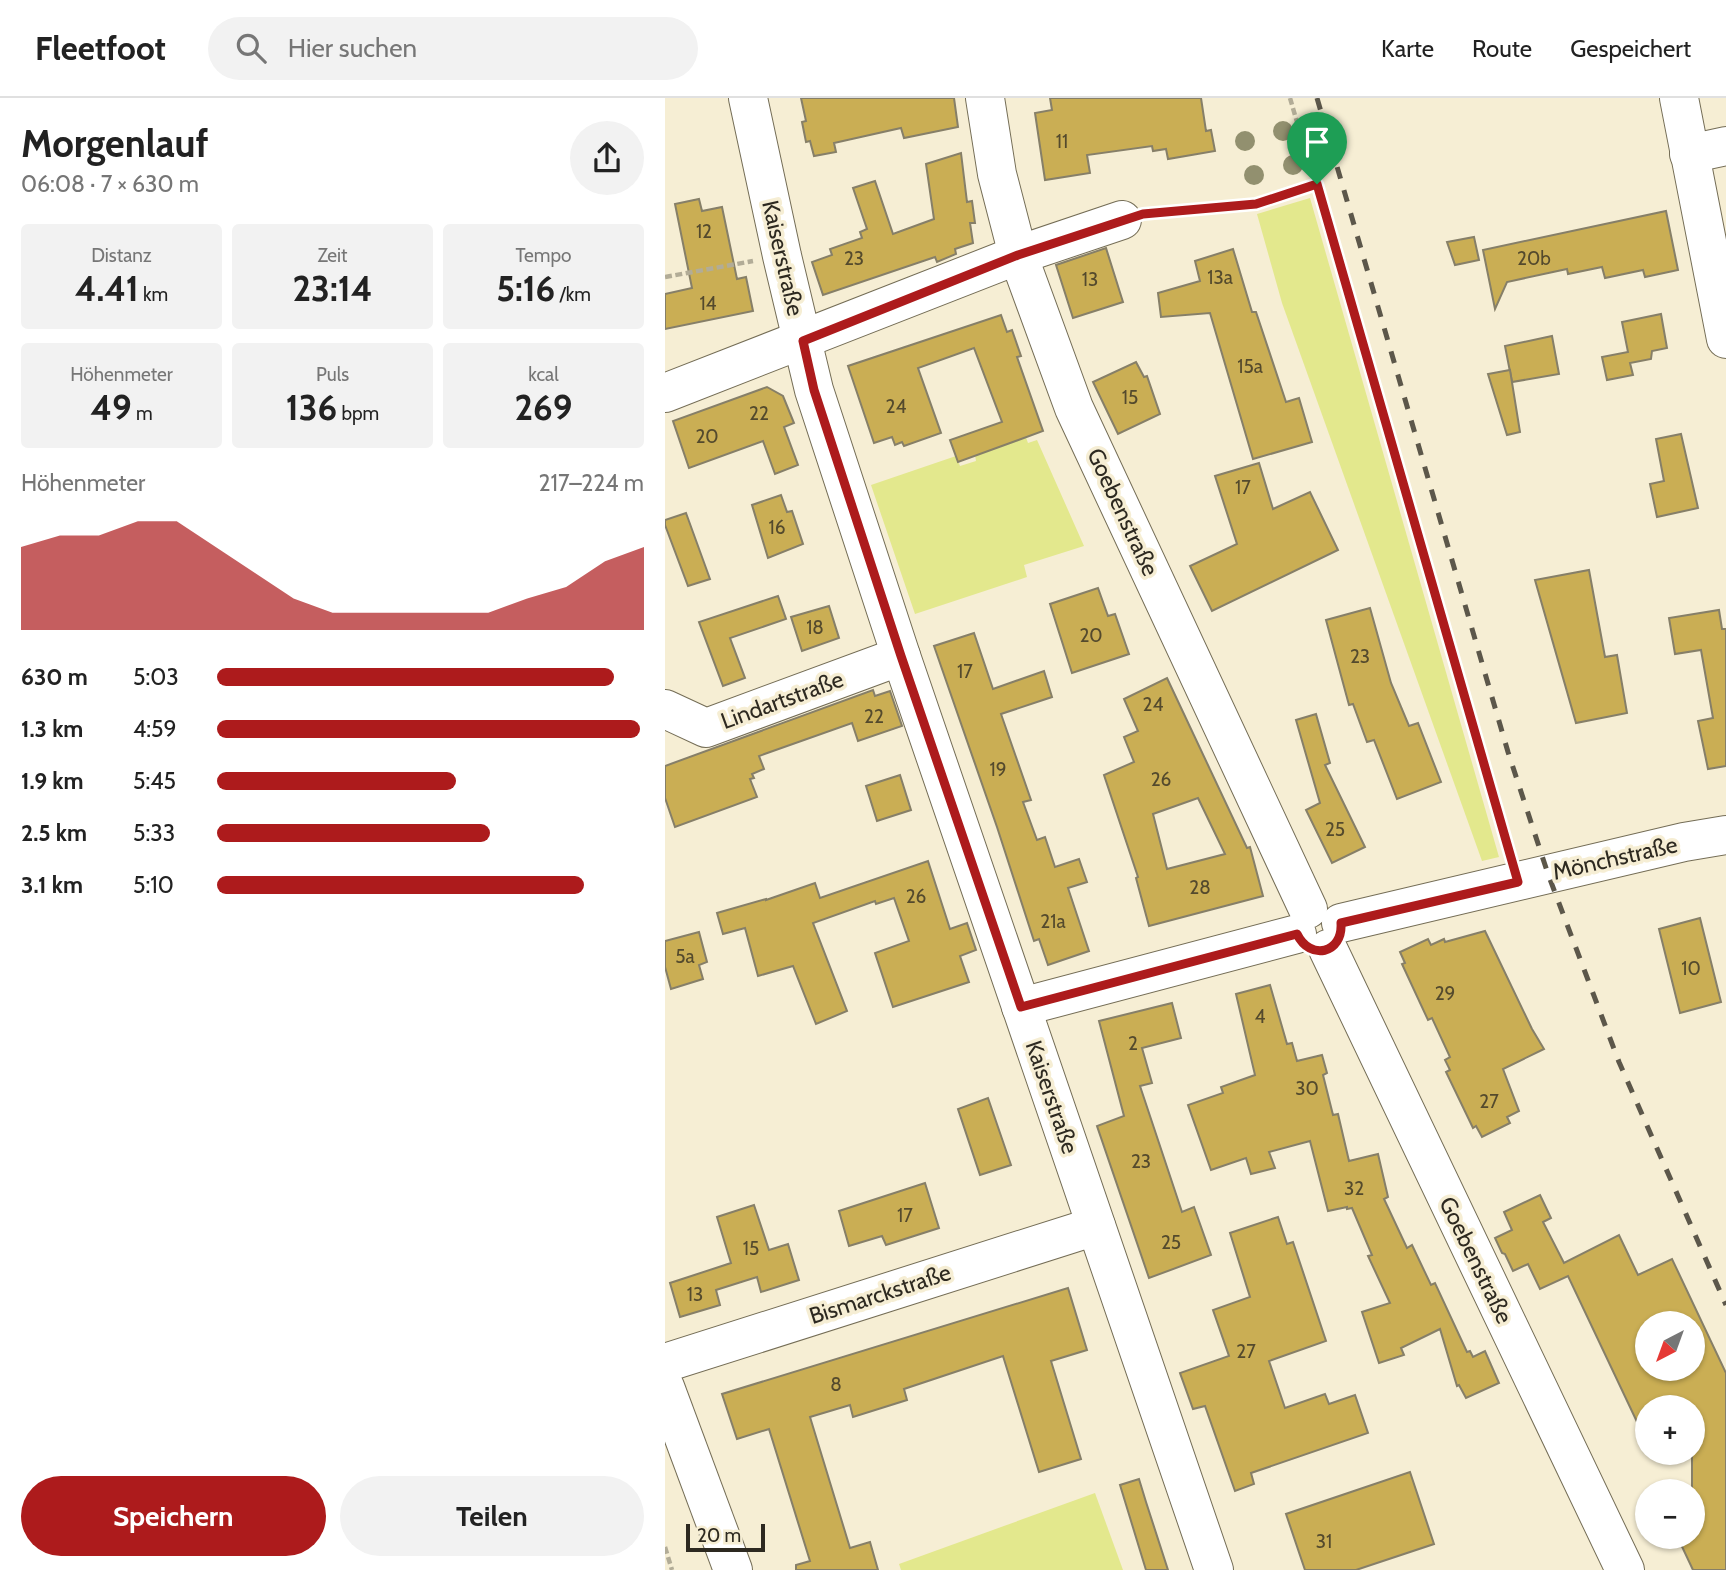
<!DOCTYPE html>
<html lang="de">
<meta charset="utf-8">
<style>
:root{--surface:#fff;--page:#f2f2f2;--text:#222;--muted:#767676;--line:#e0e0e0;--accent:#ad1b1c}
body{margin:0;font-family:Cabin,sans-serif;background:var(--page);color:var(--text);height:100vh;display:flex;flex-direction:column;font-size:26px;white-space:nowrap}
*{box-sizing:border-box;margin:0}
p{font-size:23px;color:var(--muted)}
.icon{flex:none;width:38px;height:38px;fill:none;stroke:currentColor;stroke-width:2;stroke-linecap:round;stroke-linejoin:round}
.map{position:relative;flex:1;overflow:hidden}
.sheet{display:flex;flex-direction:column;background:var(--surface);width:665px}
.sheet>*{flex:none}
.needle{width:46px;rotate:221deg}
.fabs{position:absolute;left:970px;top:1213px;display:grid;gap:14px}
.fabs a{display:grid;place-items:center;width:70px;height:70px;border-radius:50%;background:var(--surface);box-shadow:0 2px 5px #0004;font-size:35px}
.scale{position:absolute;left:21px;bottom:18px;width:79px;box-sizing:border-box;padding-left:7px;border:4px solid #2d2920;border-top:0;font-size:19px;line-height:24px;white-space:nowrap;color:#2d2920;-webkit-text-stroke:5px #f6eed4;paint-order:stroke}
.pin{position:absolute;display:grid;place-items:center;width:60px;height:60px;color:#fff;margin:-72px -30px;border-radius:50% 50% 50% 0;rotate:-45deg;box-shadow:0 0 7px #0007}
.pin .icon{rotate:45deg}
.round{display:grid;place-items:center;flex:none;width:74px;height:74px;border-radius:37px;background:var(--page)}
.summary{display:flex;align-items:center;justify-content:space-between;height:119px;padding:0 21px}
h1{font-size:38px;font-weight:700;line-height:52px}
.stats{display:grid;grid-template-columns:repeat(3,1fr);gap:10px;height:119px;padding:7px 21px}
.stats div{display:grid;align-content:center;border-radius:7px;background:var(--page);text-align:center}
.stats b{font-size:35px;font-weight:700}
.stats small{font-size:19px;font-weight:400}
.stats p{font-size:19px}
.chart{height:196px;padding:14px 21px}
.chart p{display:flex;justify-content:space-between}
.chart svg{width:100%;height:126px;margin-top:7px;fill:var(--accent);opacity:.7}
.action{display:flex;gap:14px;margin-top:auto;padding:14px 21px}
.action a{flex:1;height:80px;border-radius:42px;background:var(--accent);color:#fff;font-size:28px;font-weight:700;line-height:80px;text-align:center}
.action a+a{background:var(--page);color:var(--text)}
ul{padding:0 21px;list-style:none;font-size:23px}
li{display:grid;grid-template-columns:112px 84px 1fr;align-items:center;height:52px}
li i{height:18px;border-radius:9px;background:var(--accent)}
header{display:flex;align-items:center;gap:42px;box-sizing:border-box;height:98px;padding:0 35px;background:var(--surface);border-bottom:2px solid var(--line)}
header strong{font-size:33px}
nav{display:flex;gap:38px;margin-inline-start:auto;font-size:24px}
.search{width:490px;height:63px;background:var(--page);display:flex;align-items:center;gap:18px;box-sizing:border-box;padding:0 24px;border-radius:38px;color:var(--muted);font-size:26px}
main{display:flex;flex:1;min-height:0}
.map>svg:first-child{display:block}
</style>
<header>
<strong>Fleetfoot</strong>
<div class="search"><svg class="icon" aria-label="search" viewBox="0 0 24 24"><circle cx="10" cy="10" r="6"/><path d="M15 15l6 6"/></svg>Hier suchen</div>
<nav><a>Karte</a><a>Route</a><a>Gespeichert</a></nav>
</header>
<main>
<section class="sheet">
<div class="summary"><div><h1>Morgenlauf</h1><p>06:08 · 7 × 630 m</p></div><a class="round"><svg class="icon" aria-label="share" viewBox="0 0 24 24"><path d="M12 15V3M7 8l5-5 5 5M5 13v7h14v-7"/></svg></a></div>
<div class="stats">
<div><p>Distanz</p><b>4.41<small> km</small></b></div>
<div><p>Zeit</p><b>23:14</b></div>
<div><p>Tempo</p><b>5:16<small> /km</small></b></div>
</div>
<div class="stats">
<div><p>Höhenmeter</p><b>49<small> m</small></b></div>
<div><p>Puls</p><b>136<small> bpm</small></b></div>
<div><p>kcal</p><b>269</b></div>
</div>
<div class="chart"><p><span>Höhenmeter</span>217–224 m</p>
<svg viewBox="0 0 160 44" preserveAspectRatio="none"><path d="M0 44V15L10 11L20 11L30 6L40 6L50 15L60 24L70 33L80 38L90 38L100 38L110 38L120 38L130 33L140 29L150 20L160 15V44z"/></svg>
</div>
<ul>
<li><b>630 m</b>5:03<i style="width:93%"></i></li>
<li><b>1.3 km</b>4:59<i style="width:99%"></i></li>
<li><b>1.9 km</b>5:45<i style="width:56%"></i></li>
<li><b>2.5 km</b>5:33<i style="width:64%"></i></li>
<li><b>3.1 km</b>5:10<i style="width:86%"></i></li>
</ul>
<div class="action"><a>Speichern</a><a>Teilen</a></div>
</section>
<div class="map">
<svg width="1061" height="1472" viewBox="0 0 1061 1472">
<rect width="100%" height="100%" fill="#f6eed4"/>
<g fill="#e3e88d">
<path d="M 645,100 L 834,759 L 817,763 L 617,205 L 592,116 Z"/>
<path d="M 359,334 L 363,345 L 372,342 L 419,448 L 359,467 L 362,479 L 250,516 L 206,387 L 291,358 L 295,368 L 311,363 L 310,357 L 340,347 Z"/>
<path d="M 430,1395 L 458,1472 L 236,1472 L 234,1466 Z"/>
</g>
<g fill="#caae54" stroke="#867f68" stroke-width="2" fill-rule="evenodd">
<path d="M 136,0 L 289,0 L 293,29 L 239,40 L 236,30 L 169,45 L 171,54 L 149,58 L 145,43 L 141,44 L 137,24 L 141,23 Z"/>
<path d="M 385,0 L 536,0 L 541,33 L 546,32 L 550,53 L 503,61 L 501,51 L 488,53 L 487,48 L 422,57 L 425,75 L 380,82 L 370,15 L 387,12 Z"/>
<path d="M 296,55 L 302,104 L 307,103 L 310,125 L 305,125 L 308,145 L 290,151 L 291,156 L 272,164 L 270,159 L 158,197 L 147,164 L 167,157 L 165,151 L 197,140 L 195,134 L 202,131 L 188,90 L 210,83 L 228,136 L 269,121 L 261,66 Z"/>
<path d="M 34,101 L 37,113 L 57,109 L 72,181 L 81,179 L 88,213 L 0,231 L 0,196 L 27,190 L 10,106 Z"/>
<path d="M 1001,113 L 1013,172 L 980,179 L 978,172 L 940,180 L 937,169 L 903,176 L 902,171 L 842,184 L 830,211 L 818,152 Z"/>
<path d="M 809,139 L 814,162 L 790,167 L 782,144 Z"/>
<path d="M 441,150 L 458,204 L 408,220 L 391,167 Z"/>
<path d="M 568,151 L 587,214 L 591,214 L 621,304 L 634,300 L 647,344 L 588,361 L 545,215 L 496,219 L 493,195 L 535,183 L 530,163 Z"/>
<path d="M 996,216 L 1002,250 L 987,253 L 986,261 L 965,265 L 968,277 L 942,282 L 937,259 L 963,254 L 957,224 Z"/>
<path d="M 336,217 L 342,234 L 347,232 L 356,258 L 352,259 L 378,333 L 293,364 L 285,342 L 337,324 L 309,250 L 253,270 L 276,335 L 239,348 L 237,344 L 230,347 L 227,339 L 209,345 L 183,268 Z"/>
<path d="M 887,238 L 894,276 L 847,284 L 840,248 Z"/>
<path d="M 471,264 L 479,279 L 482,278 L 495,316 L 453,336 L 428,284 Z"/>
<path d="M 845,272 L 855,334 L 842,337 L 823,276 Z"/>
<path d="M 102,289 L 118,298 L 129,325 L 119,329 L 133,367 L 110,376 L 98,343 L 24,370 L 8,323 Z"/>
<path d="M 1016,336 L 1033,410 L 992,419 L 985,386 L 999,383 L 991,341 Z"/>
<path d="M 594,365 L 608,411 L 645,394 L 673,452 L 547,513 L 525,468 L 572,446 L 550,378 Z"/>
<path d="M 116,397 L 122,414 L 127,413 L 138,446 L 103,460 L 87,407 Z"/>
<path d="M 21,415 L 45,481 L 23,488 L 0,427 L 0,422 Z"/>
<path d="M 924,472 L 940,559 L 952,557 L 962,615 L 911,625 L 870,482 Z"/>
<path d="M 433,490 L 443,518 L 450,516 L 464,556 L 407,575 L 385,506 Z"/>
<path d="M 113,498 L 121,521 L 65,540 L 80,580 L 58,588 L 34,524 Z"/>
<path d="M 164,508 L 174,540 L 137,553 L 126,519 Z"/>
<path d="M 705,510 L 726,585 L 744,628 L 753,625 L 776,684 L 732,701 L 709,642 L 702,644 L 688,606 L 684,607 L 661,522 Z"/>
<path d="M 1054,512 L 1057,531 L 1061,531 L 1061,668 L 1043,671 L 1033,623 L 1048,620 L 1036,552 L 1010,556 L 1004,520 Z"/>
<path d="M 309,535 L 328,591 L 379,573 L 387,599 L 336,616 L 366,702 L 358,704 L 372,742 L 380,739 L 390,769 L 414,761 L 422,784 L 403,790 L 424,853 L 383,867 L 374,841 L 369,843 L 332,729 L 269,548 Z"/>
<path d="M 502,580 L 582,750 L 585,749 L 598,798 L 484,828 L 471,780 L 473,779 L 439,677 L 469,664 L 459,639 L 473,633 L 459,601 ZM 533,700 L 560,756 L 502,771 L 488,716 Z"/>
<path d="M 208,592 L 210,598 L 225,593 L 237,628 L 193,643 L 187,625 L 94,658 L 99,671 L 87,676 L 89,680 L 85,681 L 92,699 L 10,729 L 0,700 L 0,668 Z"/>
<path d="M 651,616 L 665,665 L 660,667 L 700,749 L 667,765 L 641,712 L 655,705 L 631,622 Z"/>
<path d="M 235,677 L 246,712 L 212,723 L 201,688 Z"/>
<path d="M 263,763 L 285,831 L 302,825 L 311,852 L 295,858 L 304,884 L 228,909 L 210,855 L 244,843 L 229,800 L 211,806 L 210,803 L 148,825 L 182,913 L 151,926 L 128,868 L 93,878 L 80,830 L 58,836 L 52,815 L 101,801 L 101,802 L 150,785 L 155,800 Z"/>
<path d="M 1035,820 L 1056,904 L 1015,915 L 994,831 Z"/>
<path d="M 820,833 L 867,931 L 879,951 L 838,971 L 854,1013 L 842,1019 L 845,1025 L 817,1039 L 811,1028 L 808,1030 L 781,974 L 785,972 L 780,962 L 785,959 L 767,920 L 763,922 L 737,866 L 740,865 L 735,854 L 763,841 L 766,847 L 779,841 L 780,844 Z"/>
<path d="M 34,834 L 42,864 L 34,867 L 38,881 L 6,891 L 0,869 L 0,843 Z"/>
<path d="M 605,887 L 622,946 L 627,945 L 632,963 L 657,957 L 662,975 L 658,977 L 668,1017 L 673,1016 L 684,1063 L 713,1056 L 723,1099 L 719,1101 L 742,1150 L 747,1147 L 766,1187 L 770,1185 L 802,1254 L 805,1253 L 808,1259 L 820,1253 L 834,1285 L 801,1300 L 794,1287 L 792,1288 L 775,1231 L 736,1250 L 739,1257 L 714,1265 L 697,1214 L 725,1205 L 703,1158 L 707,1157 L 687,1110 L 682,1111 L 682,1109 L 663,1113 L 645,1043 L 604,1054 L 610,1070 L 586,1076 L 581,1060 L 546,1072 L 523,1007 L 558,995 L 556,989 L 590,977 L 571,896 Z"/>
<path d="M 507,905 L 516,940 L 477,950 L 487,985 L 475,988 L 517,1114 L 529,1109 L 546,1157 L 484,1180 L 432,1028 L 459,1018 L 434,923 Z"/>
<path d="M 323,1000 L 346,1067 L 315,1077 L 293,1011 Z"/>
<path d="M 260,1085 L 274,1130 L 221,1147 L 217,1138 L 184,1148 L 174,1113 Z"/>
<path d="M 875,1097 L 886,1120 L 878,1124 L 899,1165 L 954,1137 L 973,1177 L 1007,1161 L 1061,1275 L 1061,1472 L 1028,1472 L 1012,1438 L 1027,1438 L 1027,1309 L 982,1309 L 982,1345 L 903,1178 L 875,1191 L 863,1166 L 848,1173 L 840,1156 L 837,1155 L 830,1140 L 847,1132 L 839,1114 ZM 982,1225 L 1027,1225 L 1027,1270 L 982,1270 Z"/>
<path d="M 89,1107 L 104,1152 L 123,1146 L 134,1182 L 96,1194 L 92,1179 L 51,1192 L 55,1207 L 15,1219 L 5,1185 L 66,1165 L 52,1119 Z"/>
<path d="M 613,1119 L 622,1146 L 628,1144 L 661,1243 L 604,1263 L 620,1310 L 660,1296 L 664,1306 L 690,1297 L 703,1335 L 586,1375 L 589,1386 L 570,1393 L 540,1308 L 528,1311 L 515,1275 L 564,1258 L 548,1212 L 585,1199 L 565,1135 Z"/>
<path d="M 403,1190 L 422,1252 L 386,1263 L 416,1361 L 374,1374 L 338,1258 L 239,1291 L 242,1302 L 188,1319 L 185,1307 L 145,1319 L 185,1450 L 205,1444 L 213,1472 L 131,1472 L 131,1467 L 145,1463 L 104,1331 L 72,1341 L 57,1296 Z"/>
<path d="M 745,1374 L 769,1446 L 691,1472 L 640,1472 L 621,1416 Z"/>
<path d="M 474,1381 L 481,1404 L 503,1472 L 481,1472 L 455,1387 Z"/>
</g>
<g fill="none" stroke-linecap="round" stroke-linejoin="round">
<g stroke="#746d56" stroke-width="40">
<g id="minor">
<path d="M 83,0 L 117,158 L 149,292 L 236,558 L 549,1472"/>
<path d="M 320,0 L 332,76 L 353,157 L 409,310 L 643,811"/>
<path d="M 1014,0 L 1061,241"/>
<path d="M 1024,56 L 1061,48"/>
<path d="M 0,295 L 353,157 L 457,122"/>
<path d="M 0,611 L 41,630 L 236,558"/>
<path d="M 676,825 L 1019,744 L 1061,737"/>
<path d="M 663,851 L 960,1472"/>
<path d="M 356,909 L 632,836"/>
<path d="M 0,1265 L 431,1128"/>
<path d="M 0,1289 L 68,1472"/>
</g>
</g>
<g stroke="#b2ac97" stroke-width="4.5" stroke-dasharray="7 3.5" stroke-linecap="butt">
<path d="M 625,0 L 844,752"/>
<path d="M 488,115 L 591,106 L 652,86"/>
<path d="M 0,179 L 88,163"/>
<path d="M 0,1449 L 7,1472"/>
</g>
<use href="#minor" stroke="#fff" stroke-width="38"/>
<path stroke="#5c574a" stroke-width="5" stroke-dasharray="12 12" stroke-linecap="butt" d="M 652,0 L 843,654 L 883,776 L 954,964 L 1061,1207"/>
</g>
<g fill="#92906f">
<circle cx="618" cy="33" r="10"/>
<circle cx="580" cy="43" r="10"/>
<circle cx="628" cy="67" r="10"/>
<circle cx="589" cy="77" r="10"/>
</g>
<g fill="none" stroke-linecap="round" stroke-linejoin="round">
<g stroke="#fff" stroke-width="14">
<path id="route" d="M 652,86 L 853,784 L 676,825 C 678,856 645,863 632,836 L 356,909 L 236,558 L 149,292 L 138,243 L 353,157 L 478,116 L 591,106 Z"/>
</g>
<use href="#route" stroke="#ad1b1c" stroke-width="9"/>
</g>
<g text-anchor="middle" stroke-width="7" stroke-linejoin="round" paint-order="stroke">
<g font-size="19" fill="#544a2d">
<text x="397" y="50">11</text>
<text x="39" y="140">12</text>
<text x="189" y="167">23</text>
<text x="869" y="167">20b</text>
<text x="555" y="186">13a</text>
<text x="425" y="188">13</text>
<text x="43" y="212">14</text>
<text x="585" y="275">15a</text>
<text x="465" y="306">15</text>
<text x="231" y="315">24</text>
<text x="94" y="322">22</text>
<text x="42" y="345">20</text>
<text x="578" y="396">17</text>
<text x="112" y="436">16</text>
<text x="150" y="536">18</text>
<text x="426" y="544">20</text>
<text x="695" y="565">23</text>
<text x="300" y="580">17</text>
<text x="488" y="613">24</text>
<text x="209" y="625">22</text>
<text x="333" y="678">19</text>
<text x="496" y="688">26</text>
<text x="670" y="738">25</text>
<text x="535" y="796">28</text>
<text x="251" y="805">26</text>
<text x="388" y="830">21a</text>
<text x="20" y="865">5a</text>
<text x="1026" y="877">10</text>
<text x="780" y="902">29</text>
<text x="595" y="925">4</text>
<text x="468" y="952">2</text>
<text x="642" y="997">30</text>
<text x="824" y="1010">27</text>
<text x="476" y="1070">23</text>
<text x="689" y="1097">32</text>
<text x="240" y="1124">17</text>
<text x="506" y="1151">25</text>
<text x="86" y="1157">15</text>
<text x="30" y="1203">13</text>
<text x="581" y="1260">27</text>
<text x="171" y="1293">8</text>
<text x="659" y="1450">31</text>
</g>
<g font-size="23" fill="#2d2920" stroke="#f6eed4">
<text transform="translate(118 160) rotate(77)" y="8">Kaiserstraße</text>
<text transform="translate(458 414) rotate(65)" y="8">Goebenstraße</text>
<text transform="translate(117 602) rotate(-20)" y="8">Lindartstraße</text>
<text transform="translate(950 760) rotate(-13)" y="8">Mönchstraße</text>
<text transform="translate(387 999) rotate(71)" y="8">Kaiserstraße</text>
<text transform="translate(811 1162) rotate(64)" y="8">Goebenstraße</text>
<text transform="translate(215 1196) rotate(-18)" y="8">Bismarckstraße</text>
</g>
</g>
</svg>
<div class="fabs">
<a><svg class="needle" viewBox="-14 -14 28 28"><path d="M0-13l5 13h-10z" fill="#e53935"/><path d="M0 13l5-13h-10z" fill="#767676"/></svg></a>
<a>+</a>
<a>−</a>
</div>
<div class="scale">20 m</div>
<div class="pin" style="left:652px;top:86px;background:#1e9e55"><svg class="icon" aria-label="arrive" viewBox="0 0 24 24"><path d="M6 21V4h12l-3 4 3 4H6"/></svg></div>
</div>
</main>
